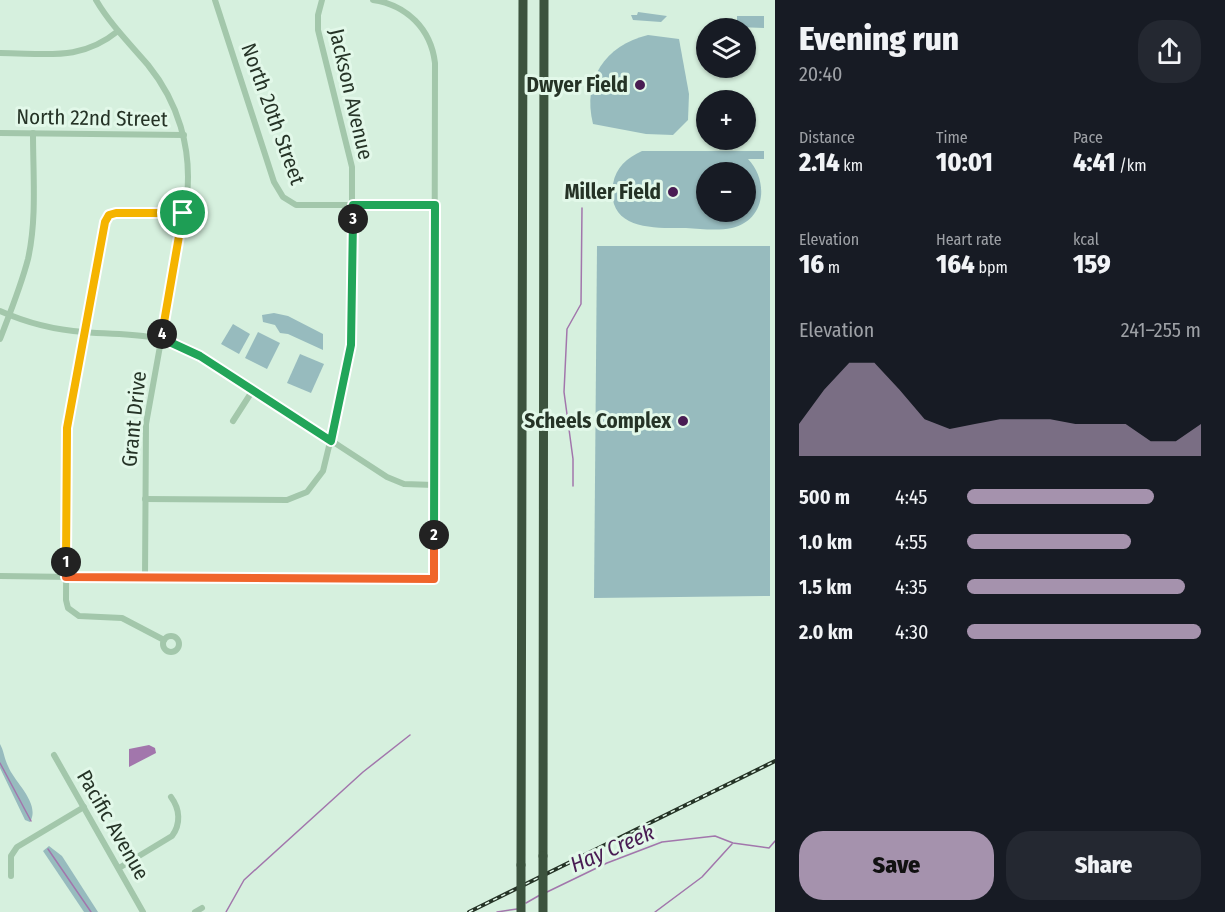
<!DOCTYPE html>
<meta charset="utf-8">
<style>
:root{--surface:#171b24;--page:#242831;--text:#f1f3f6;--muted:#9ea1a6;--accent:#a592ad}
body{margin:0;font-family:"Fira Sans Condensed",sans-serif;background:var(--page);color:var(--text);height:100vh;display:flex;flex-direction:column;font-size:22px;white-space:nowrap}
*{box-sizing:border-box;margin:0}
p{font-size:20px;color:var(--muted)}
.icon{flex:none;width:33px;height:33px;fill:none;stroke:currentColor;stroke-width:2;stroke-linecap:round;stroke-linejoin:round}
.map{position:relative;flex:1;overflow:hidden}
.sheet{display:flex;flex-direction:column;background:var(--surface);width:450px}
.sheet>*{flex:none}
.fabs{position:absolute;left:696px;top:18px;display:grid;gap:12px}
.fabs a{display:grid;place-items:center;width:60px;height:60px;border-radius:50%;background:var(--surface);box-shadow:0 2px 4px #0004;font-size:30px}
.pin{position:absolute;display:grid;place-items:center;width:51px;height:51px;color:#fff;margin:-26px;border:3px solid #fff;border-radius:50%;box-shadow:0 2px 6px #0007}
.km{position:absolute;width:30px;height:30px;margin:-15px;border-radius:50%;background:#222;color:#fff;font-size:16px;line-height:30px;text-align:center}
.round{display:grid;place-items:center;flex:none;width:63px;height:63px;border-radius:24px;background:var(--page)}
.summary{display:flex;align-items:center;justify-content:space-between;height:102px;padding:0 24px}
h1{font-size:33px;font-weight:800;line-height:45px}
.figures{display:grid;grid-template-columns:repeat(3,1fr);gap:9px;height:102px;padding:6px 24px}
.figures div{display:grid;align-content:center}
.figures b{font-size:26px;font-weight:800}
.figures small{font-size:16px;font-weight:400}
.figures p{font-size:16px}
.chart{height:168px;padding:12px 24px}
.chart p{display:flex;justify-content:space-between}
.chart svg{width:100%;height:108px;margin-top:6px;fill:var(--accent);opacity:.7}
.button{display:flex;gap:12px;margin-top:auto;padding:12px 24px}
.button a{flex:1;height:69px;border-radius:24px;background:var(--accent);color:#111;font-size:24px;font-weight:800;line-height:69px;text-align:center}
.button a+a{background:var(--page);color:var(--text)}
ul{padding:0 24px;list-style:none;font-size:20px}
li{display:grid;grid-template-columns:96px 72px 1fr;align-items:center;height:45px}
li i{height:15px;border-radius:8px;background:var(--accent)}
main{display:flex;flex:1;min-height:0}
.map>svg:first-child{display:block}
</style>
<main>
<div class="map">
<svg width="775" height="912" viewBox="0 0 775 912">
<rect width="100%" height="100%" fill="#d6f0de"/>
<g fill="#97bbbe" fill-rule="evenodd">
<path d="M 638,12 L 667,16 L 661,22 L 633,20 L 631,15 L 637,15 Z"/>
<path d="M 737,16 L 764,16 L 764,28 L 737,27 Z"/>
<path d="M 648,35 L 679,39 L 689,94 L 688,120 L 673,135 L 646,134 L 593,124 C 582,80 605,45 648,35 Z"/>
<path d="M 642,151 L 764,151 L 764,159 L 748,159 C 769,181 766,220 732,228 C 718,231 701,229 686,228 C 656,228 606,231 613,184 C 616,167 627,158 642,151 ZM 706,172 L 746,172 L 746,212 L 706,212 Z"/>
<path d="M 597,246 L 770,246 L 770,596 L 594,598 Z"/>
<path d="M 274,313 L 288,316 L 323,334 L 323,350 L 288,334 L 280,333 L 275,325 L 263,322 L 262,315 Z"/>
<path d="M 233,324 L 250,334 L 239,354 L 221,344 Z"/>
<path d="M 258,332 L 280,343 L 267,369 L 245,358 Z"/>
<path d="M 300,354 L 324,364 L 311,393 L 287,383 Z"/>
<path d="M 0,744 C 4,751 4,758 8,766 C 14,782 41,803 30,822 L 25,820 L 0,768 Z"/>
<path d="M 49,846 L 62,856 L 98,912 L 84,912 L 43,851 Z"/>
</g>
<path fill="#a276ac" d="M 149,745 L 155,748 L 156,753 L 129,767 L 129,749 Z"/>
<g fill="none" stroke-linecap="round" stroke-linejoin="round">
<g stroke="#a276ac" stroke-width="1.5">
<path d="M 573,486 L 573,459 L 564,392 L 567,329 L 581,304 L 582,208"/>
<path d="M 0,763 L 31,821"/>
<path d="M 48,849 L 91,912"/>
<path d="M 547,892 L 607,863 L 662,842 L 715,836 L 733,843 L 769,848 L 775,841"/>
<path d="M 526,903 L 540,895"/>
<path d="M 226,912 L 244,880 L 363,772 L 410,735"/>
<path d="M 497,912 L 517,909"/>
<path d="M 655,912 L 702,877 L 732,844"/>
</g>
<g stroke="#a3c7ab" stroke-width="6">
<path d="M 215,0 L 274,182 L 283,197 L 296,205 L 434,205"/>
<path d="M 0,53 C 46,53 80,62 118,31"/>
<path d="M 0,133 L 184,135"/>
<path d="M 0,311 C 27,323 55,330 84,332 C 130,336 158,331 200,355 L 387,477 L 404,484 L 434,485"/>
<path d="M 0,339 C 10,313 21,286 28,259 C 37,219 33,175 33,133"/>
<path d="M 233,421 L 253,390"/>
<path d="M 145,499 L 287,500 L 307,492 L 323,471 L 346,376 L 352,335 L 352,167 L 318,30 L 318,15 L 322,0"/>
<path d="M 0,576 L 145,578 L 146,424 L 187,196 C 192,148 178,102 148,65 C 130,44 110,24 96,0"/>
<path d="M 145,578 L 434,579 L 435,63 C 431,29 407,5 373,0"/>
<circle cx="171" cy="644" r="8"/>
<path d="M 164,640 L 122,618 L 79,616 L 68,608 L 66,600 L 67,427 L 106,218 L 119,213 L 183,213"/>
<path d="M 54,755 L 143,912"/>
<path d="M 119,868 L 172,836 C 181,824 180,809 171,797"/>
<path d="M 11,876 L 11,856 L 17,847 L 84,807"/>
<path d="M 195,912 L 202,908"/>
</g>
<g stroke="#3c533e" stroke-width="9">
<path d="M 543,856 L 544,0"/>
<path d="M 521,865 L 523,0"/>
</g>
<g stroke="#253326" stroke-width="4">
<path id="rail" d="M 469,912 L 775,761"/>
</g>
<use href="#rail" stroke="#e2f8e9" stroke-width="1.5" stroke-dasharray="4.5" stroke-linecap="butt"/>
<g stroke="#3c533e" stroke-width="9">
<path d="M 521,912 L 521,865"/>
<path d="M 543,912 L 543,856"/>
</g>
</g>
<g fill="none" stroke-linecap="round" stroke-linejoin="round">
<g stroke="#fff" stroke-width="12">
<path id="split-1" d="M 66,562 L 67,428 L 105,222 L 109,215 L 116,213 L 183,213"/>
</g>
<g stroke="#fff" stroke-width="12">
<path id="split-2" d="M 66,562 L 66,577 L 434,579 L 434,535"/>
</g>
<g stroke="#fff" stroke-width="12">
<path id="split-3" d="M 353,219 L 353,205 L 435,205 L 434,535"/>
</g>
<g stroke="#fff" stroke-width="12">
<path id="split-4" d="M 162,334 L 161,338 L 200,356 L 331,441 L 351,345 L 353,219"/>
</g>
<g stroke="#fff" stroke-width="12">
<path id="split-5" d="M 162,334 L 183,213"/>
</g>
<use href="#split-1" stroke="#f5b400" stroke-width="8"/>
<use href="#split-2" stroke="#f0652b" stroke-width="8"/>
<use href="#split-3" stroke="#22a559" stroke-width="8"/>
<use href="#split-4" stroke="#22a559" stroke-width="8"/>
<use href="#split-5" stroke="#f5b400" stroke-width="8"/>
</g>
<g fill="#491c53" stroke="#e2f8e9" stroke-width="2">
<circle cx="640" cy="85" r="6"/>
<circle cx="673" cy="192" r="6"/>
<circle cx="683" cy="421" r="6"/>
</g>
<g text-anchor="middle" stroke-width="6" stroke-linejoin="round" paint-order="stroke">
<g font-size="21" font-weight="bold" fill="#253326" stroke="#e2f8e9" text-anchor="end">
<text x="628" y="92">Dwyer Field</text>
<text x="661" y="199">Miller Field</text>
<text x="671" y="428">Scheels Complex</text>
</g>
<g font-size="21" fill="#253326" stroke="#e2f8e9">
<text transform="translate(351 94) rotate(77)" y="7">Jackson Avenue</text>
<text transform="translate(273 114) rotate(70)" y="7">North 20th Street</text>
<text transform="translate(92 118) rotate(1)" y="7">North 22nd Street</text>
<text transform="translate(134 419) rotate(-84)" y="7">Grant Drive</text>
<text transform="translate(113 825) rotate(60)" y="7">Pacific Avenue</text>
</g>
<g font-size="22" font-style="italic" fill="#491c53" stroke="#e2f8e9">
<text transform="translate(612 848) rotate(-23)" y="8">Hay Creek</text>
</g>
</g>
</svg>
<div class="fabs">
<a><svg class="icon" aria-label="layers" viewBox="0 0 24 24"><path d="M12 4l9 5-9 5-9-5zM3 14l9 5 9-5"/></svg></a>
<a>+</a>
<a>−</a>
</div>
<div class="pin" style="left:183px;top:213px;background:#1e9e55"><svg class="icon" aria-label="arrive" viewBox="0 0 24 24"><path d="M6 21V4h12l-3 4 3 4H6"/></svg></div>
<b class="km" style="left:66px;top:562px">1</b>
<b class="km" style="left:434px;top:535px">2</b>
<b class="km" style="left:353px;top:219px">3</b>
<b class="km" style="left:162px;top:334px">4</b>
</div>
<section class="sheet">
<div class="summary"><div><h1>Evening run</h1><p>20:40</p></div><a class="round"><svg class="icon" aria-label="share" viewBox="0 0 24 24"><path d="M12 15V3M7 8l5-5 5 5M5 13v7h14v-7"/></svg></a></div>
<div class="figures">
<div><p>Distance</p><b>2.14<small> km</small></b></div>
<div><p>Time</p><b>10:01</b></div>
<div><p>Pace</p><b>4:41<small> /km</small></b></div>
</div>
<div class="figures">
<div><p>Elevation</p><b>16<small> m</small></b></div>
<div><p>Heart rate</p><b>164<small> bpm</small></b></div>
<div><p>kcal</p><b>159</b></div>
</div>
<div class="chart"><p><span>Elevation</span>241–255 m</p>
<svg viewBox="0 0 160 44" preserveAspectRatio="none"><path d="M0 44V31L10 17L20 6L30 6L40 17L50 29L60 33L70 31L80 29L90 29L100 29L110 31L120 31L130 31L140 38L150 38L160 31V44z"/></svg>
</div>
<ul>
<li><b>500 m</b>4:45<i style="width:80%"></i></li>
<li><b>1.0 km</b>4:55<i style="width:70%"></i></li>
<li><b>1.5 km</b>4:35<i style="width:93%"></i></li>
<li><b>2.0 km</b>4:30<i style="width:100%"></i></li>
</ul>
<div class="button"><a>Save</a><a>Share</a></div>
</section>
</main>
